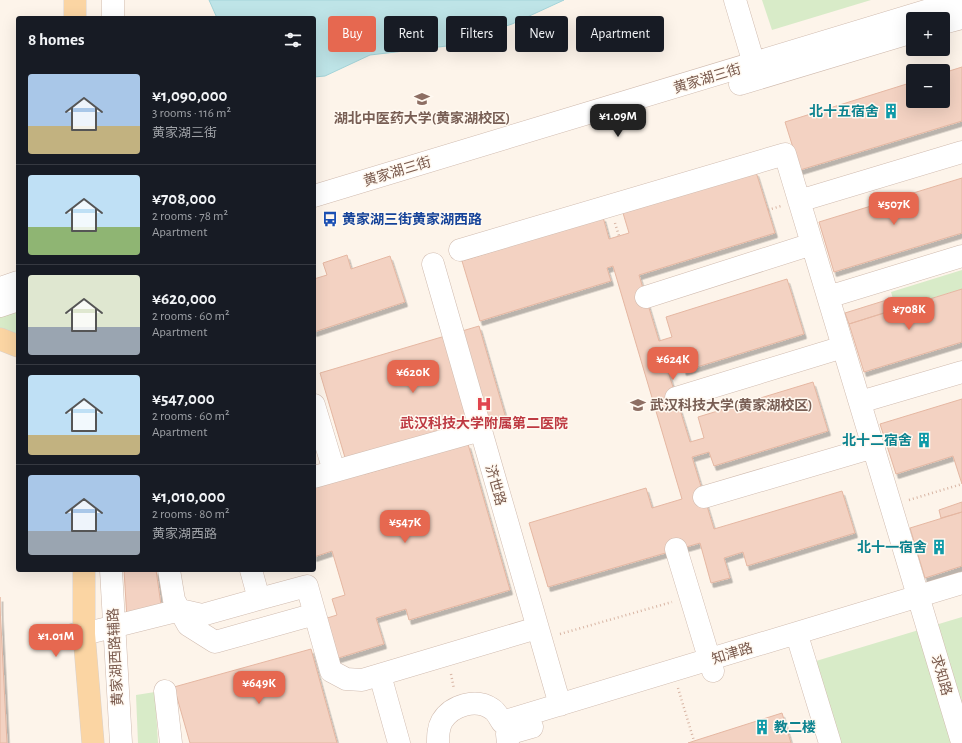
<!DOCTYPE html>
<meta charset="utf-8">
<style>
:root{--surface:#171b24;--page:#242831;--text:#f1f3f6;--muted:#9ea1a6;--line:#363941;--accent:#e66850}
body{margin:0;font-family:"Alegreya Sans","Noto Sans SC",sans-serif;background:var(--page);color:var(--text);height:100vh;display:flex;flex-direction:column;font-size:15px;white-space:nowrap}
*{box-sizing:border-box;margin:0}
p{font-size:13px;color:var(--muted)}
.icon{flex:none;width:22px;height:22px;fill:none;stroke:currentColor;stroke-width:2;stroke-linecap:round;stroke-linejoin:round}
.map{position:relative;flex:1;overflow:hidden}
.side{position:absolute;left:16px;top:16px;width:300px;height:556px;display:flex;flex-direction:column;background:var(--surface);border-radius:4px;box-shadow:0 4px 16px #0002}
.side>*{flex:none}
.banner{position:absolute;left:328px;top:16px;width:380px;height:36px;display:flex;gap:8px}
.controls{position:absolute;left:906px;top:12px;display:grid;gap:8px}
.controls a{display:grid;place-items:center;width:44px;height:44px;border-radius:4px;background:var(--surface);box-shadow:0 4px 16px #0002;font-size:20px}
.price{position:absolute;translate:-50% -34px;padding:0 9px;border-radius:8px;background:var(--accent);color:#fff;font-size:13px;line-height:26px;filter:drop-shadow(0 1px 2px #0008)}
.price::after{content:'';position:absolute;left:50%;top:24px;width:12px;height:9px;margin-left:-6px;background:inherit;clip-path:polygon(0 0,100% 0,50% 100%)}
.price.selected{background:#222;color:#fff}
ul{padding:0;list-style:none}
li{display:flex;align-items:center;gap:12px;height:100px;padding:0 12px}
li+li{border-top:1px solid var(--line)}
li span{display:grid;place-items:center;flex:none;width:112px;height:80px;border-radius:4px;color:#555}
li>.icon{margin-inline-start:auto}
span .icon{width:48px;height:48px;fill:#fffc;stroke-width:1}
li b{font-size:17px}
h2{display:flex;justify-content:space-between;align-items:center;height:48px;padding:0 12px;font-size:17px}
.tag{padding:0 14px;border-radius:4px;background:var(--surface);box-shadow:0 4px 16px #0002;font-size:14px;line-height:36px}
.tag.selected{background:var(--accent);color:#fff}
.map>svg:first-child{display:block}
</style>
<div class="map">
<svg width="962" height="743" viewBox="0 0 962 743">
<defs>
<filter id="shadow"><feDropShadow dx="2.5" dy="4.5" stdDeviation="0" flood-color="#0004"/></filter>
</defs>
<rect width="100%" height="100%" fill="#fdf4ea"/>
<path fill="#d8ebc8" d="M 762,0 L 871,0 L 772,30 Z
M 962,270 L 962,289 L 896,309 L 891,292 Z
M 18,309 L 18,335 L 0,328 L 0,315 Z
M 962,617 L 962,743 L 830,743 L 806,664 Z
M 155,692 L 158,743 L 138,743 L 136,695 Z"/>
<path fill="#bee4e7" stroke="#a4d4d9" d="M 209,0 L 564,0 L 512,24 L 447,46 L 370,55 L 325,76 L 314,77 L 314,18 L 217,18 Z"/>
<path fill="#f3d2c2" stroke="#e5b7a2" filter="url(#shadow)" d="M 962,67 L 962,121 L 800,170 L 785,122 L 913,82 L 913,101 L 943,101 L 943,73 Z
M 756,172 L 775,233 L 639,275 L 659,341 L 672,337 L 666,317 L 787,279 L 804,334 L 684,371 L 678,351 L 663,355 L 690,442 L 704,438 L 698,417 L 813,382 L 828,431 L 714,466 L 709,452 L 692,457 L 714,529 L 842,491 L 855,533 L 747,566 L 743,552 L 724,558 L 730,578 L 711,583 L 700,543 L 548,587 L 529,523 L 646,488 L 652,508 L 682,499 L 613,266 L 607,268 L 611,281 L 480,321 L 462,261 L 603,217 L 609,239 L 629,233 L 623,213 Z
M 962,178 L 962,233 L 834,272 L 819,222 Z
M 347,255 L 351,269 L 390,256 L 405,302 L 314,332 L 314,279 L 327,275 L 323,263 Z
M 962,289 L 962,342 L 864,372 L 849,324 Z
M 893,298 L 896,309 L 849,324 L 845,313 Z
M 479,326 L 505,415 L 346,461 L 320,373 Z
M 962,399 L 962,484 L 953,456 L 896,474 L 880,424 Z
M 468,444 L 510,590 L 409,620 L 406,609 L 376,618 L 384,644 L 335,659 L 324,619 L 337,615 L 332,599 L 345,595 L 332,551 L 314,557 L 314,482 L 363,467 L 365,474 Z
M 962,502 L 962,512 L 941,518 L 939,510 Z
M 962,512 L 962,566 L 925,578 L 910,528 Z
M 124,570 L 156,570 L 162,612 L 127,619 Z
M 0,597 L 0,606 L 7,743 L 0,743 Z
M 311,649 L 337,743 L 190,743 L 174,687 Z
M 782,713 L 791,743 L 688,743 L 694,741 Z"/>
<g fill="none" stroke-linecap="round" stroke-linejoin="round">
<g stroke="#d0bbaf" stroke-width="23">
<path id="minor" d="M 113,0 L 113,18
M 735,0 L 758,77
M 943,23 L 962,18
M 740,84 L 913,32
M 314,196 L 962,0
M 799,201 L 962,152
M 460,250 L 785,154 L 962,742
M 433,264 L 560,705
M 0,288 L 18,282
M 646,297 L 812,244
M 828,297 L 962,256
M 0,306 L 18,300
M 676,398 L 843,347
M 860,402 L 962,372
M 314,405 L 334,471
M 314,477 L 481,430
M 704,497 L 874,447
M 676,549 L 713,671
M 111,570 L 121,743
M 169,570 L 174,600 L 188,625 L 215,642 L 315,614
M 251,570 L 259,599 L 307,586 L 331,671 L 346,679 L 362,680 L 537,628
M 72,635 L 84,634 L 180,610 L 202,615 L 259,599
M 800,645 L 830,743
M 380,675 L 399,743
M 165,691 L 171,743
M 438,743 C 438,736 438,728 442,721 C 452,705 476,698 492,709 C 497,712 499,718 502,722 L 962,583
M 508,743 L 507,734 L 532,727"/>
</g>
<g stroke="#d9d1cd" stroke-width="23">
<path id="major" d="M 75,0 L 75,18
M 0,339 L 18,346
M 84,570 L 84,634 L 93,743"/>
</g>
<path stroke="#d8b5a4" stroke-width="2.5" stroke-dasharray="1 3" stroke-linecap="butt" d="M 768,210 L 781,206
M 615,223 L 619,236
M 909,500 L 962,484
M 560,634 L 672,602
M 451,674 L 454,689
M 678,688 L 694,741"/>
<use href="#minor" stroke="#fff" stroke-width="22"/>
<use href="#major" stroke="#fbd5a3" stroke-width="22"/>
</g>
<defs>
<g id="university-bare" transform="scale(1.2)"><path d="M0-5L7-2L0 1L-7-2ZM-4 1L0 2.5L4 1V4Q0 6-4 4Z" fill="#8d6e63" stroke="#fff9f1" stroke-width="2.5" paint-order="stroke"/></g>
<g id="building-bare" transform="scale(1.2)"><path d="M-4-6H4V6H1V3H-1V6H-4ZM-2.5-4.3h1.7v1.8h-1.7ZM.8-4.3h1.7v1.8H.8ZM-2.5-1h1.7V.8h-1.7ZM.8-1h1.7V.8H.8Z" fill="#0f9aa8" stroke="#fff9f1" stroke-width="2.5" paint-order="stroke"/></g>
<g id="bus-bare" transform="scale(1.2)"><path d="M-5-6H5V4H4V6H2V4H-2V6H-4V4H-5ZM-3.5-4V0h7V-4ZM-3.5 1.2v1.5H-2V1.2ZM2 1.2v1.5H3.5V1.2Z" fill="#1a4fb4" stroke="#fff9f1" stroke-width="2.5" paint-order="stroke"/></g>
<g id="hospital-bare" transform="scale(1.2)"><path d="M-5-5h3v3.5h4V-5h3V5h-3V1.5h-4V5h-3Z" fill="#e0444e" stroke="#fff9f1" stroke-width="2.5" paint-order="stroke"/></g>
</defs>
<g fill-rule="evenodd">
<use href="#university-bare" x="422" y="99"/>
<use href="#building-bare" x="891" y="111"/>
<use href="#bus-bare" x="330" y="219"/>
<use href="#hospital-bare" x="484" y="404"/>
<use href="#university-bare" x="638" y="405"/>
<use href="#building-bare" x="924" y="440"/>
<use href="#building-bare" x="939" y="547"/>
<use href="#building-bare" x="762" y="727"/>
</g>
<g text-anchor="middle" stroke-width="3" stroke-linejoin="round" paint-order="stroke">
<g font-size="14" fill="#79594c" stroke="#fff9f1">
<text transform="translate(707 78) rotate(-17)" y="5">黄家湖三街</text>
<text transform="translate(397 171) rotate(-17)" y="5">黄家湖三街</text>
<text transform="translate(496 485) rotate(74)" y="5">济世路</text>
<text transform="translate(732 653) rotate(-17)" y="5">知津路</text>
<text transform="translate(115 657) rotate(-93)" y="5">黄家湖西路辅路</text>
<text transform="translate(942 675) rotate(74)" y="5">求知路</text>
</g>
<g font-size="14" font-weight="bold" fill="#0d838f" stroke="#fff9f1" text-anchor="end">
<text x="879" y="116">北十五宿舍</text>
<text x="912" y="445">北十二宿舍</text>
<text x="927" y="552">北十一宿舍</text>
<text x="774" y="732" text-anchor="start">教二楼</text>
</g>
<g font-size="14" font-weight="bold" fill="#785e54" stroke="#fff9f1">
<text x="422" y="123">湖北中医药大学(黄家湖校区)</text>
<text x="650" y="410" text-anchor="start">武汉科技大学(黄家湖校区)</text>
</g>
<g font-size="14" font-weight="bold" fill="#164399" stroke="#fff9f1" text-anchor="start">
<text x="342" y="224">黄家湖三街黄家湖西路</text>
</g>
<g font-size="14" font-weight="bold" fill="#be3a42" stroke="#fff9f1">
<text x="484" y="428">武汉科技大学附属第二医院</text>
</g>
</g>
</svg>
<div class="controls">
<a>+</a>
<a>−</a>
</div>
<b class="price selected" style="left:618px;top:138px">¥1.09M</b>
<b class="price" style="left:894px;top:226px">¥507K</b>
<b class="price" style="left:909px;top:331px">¥708K</b>
<b class="price" style="left:673px;top:381px">¥624K</b>
<b class="price" style="left:413px;top:394px">¥620K</b>
<b class="price" style="left:405px;top:544px">¥547K</b>
<b class="price" style="left:56px;top:658px">¥1.01M</b>
<b class="price" style="left:259px;top:705px">¥649K</b>
<div class="banner">
<a class="tag selected">Buy</a>
<a class="tag">Rent</a>
<a class="tag">Filters</a>
<a class="tag">New</a>
<a class="tag">Apartment</a>
</div>
<section class="side">
<h2>8 homes<svg class="icon" aria-label="filters" viewBox="0 0 24 24"><path d="M4 7h16M4 17h16"/><circle cx="9" cy="7" r="2"/><circle cx="15" cy="17" r="2"/></svg></h2>
<ul>
<li><span style="background:linear-gradient(#a9c7e8 65%,#c2b280 0)"><svg class="icon" aria-label="home" viewBox="0 0 24 24"><path d="M3 11l9-7 9 7M6 9v11h12V9"/></svg></span><div><b>¥1,090,000</b><p>3 rooms · 116 m²</p><p>黄家湖三街</p></div></li>
<li><span style="background:linear-gradient(#bfe0f5 65%,#8fb573 0)"><svg class="icon" aria-label="home" viewBox="0 0 24 24"><path d="M3 11l9-7 9 7M6 9v11h12V9"/></svg></span><div><b>¥708,000</b><p>2 rooms · 78 m²</p><p>Apartment</p></div></li>
<li><span style="background:linear-gradient(#dfe7d0 65%,#9aa5b1 0)"><svg class="icon" aria-label="home" viewBox="0 0 24 24"><path d="M3 11l9-7 9 7M6 9v11h12V9"/></svg></span><div><b>¥620,000</b><p>2 rooms · 60 m²</p><p>Apartment</p></div></li>
<li><span style="background:linear-gradient(#bfe0f5 75%,#c2b280 0)"><svg class="icon" aria-label="home" viewBox="0 0 24 24"><path d="M3 11l9-7 9 7M6 9v11h12V9"/></svg></span><div><b>¥547,000</b><p>2 rooms · 60 m²</p><p>Apartment</p></div></li>
<li><span style="background:linear-gradient(#a9c7e8 70%,#9aa5b1 0)"><svg class="icon" aria-label="home" viewBox="0 0 24 24"><path d="M3 11l9-7 9 7M6 9v11h12V9"/></svg></span><div><b>¥1,010,000</b><p>2 rooms · 80 m²</p><p>黄家湖西路</p></div></li>
</ul>
</section>
</div>
